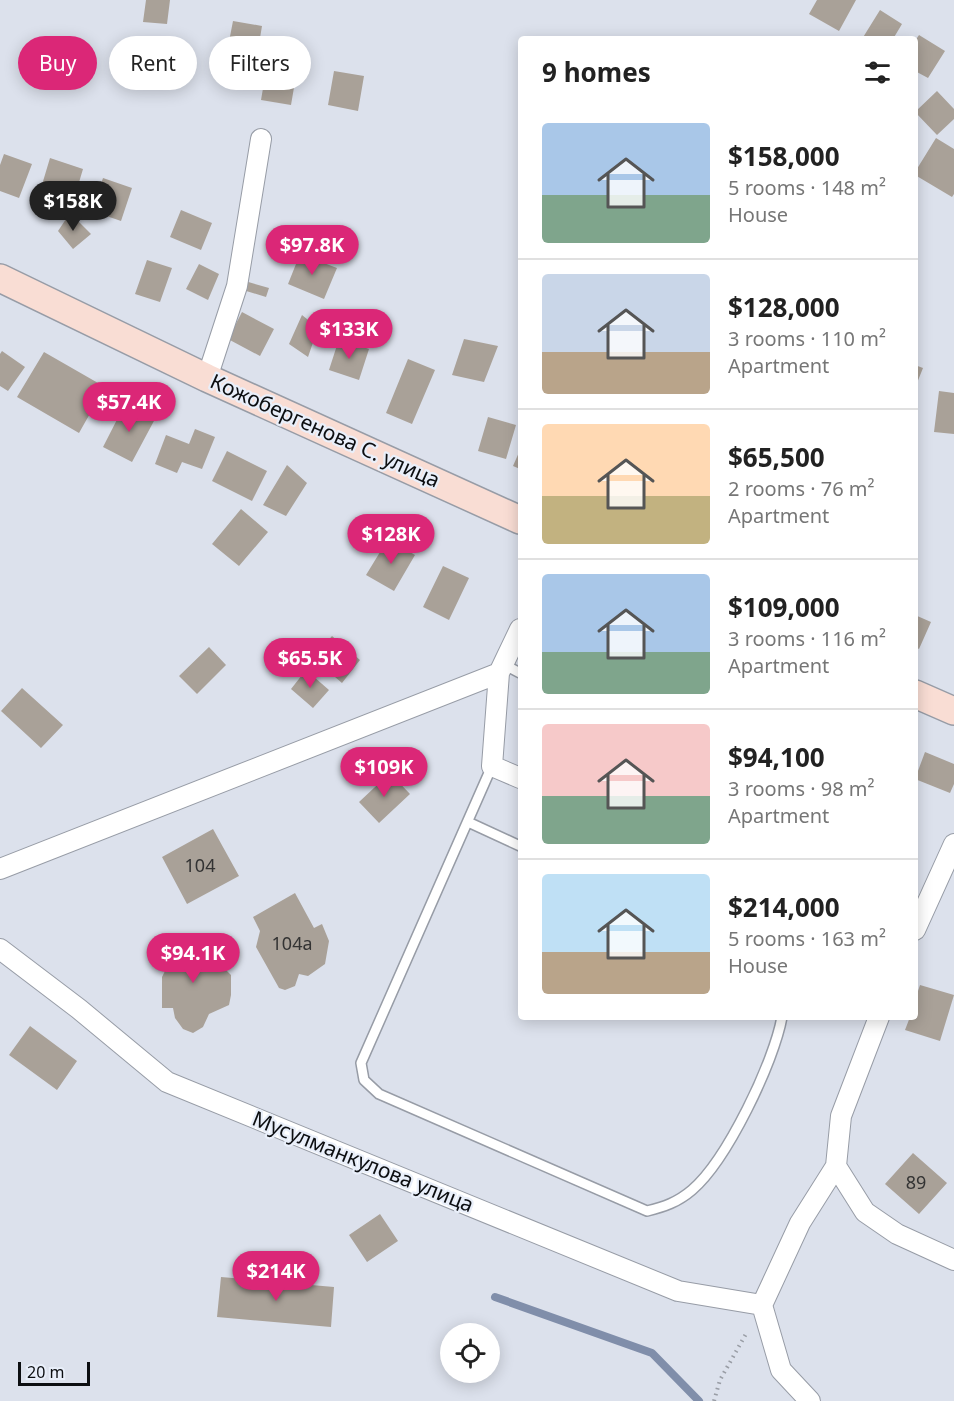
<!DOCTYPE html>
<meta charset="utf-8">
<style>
:root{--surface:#fff;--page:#f2f2f2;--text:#222;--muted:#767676;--line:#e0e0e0;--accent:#db2777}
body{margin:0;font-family:"Noto Sans",sans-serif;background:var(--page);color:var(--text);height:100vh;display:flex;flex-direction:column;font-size:22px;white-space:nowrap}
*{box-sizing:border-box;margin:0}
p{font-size:20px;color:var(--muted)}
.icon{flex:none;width:33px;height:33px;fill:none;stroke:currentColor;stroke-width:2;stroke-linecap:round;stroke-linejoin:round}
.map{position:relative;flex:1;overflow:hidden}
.sheet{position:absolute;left:518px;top:36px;width:400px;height:984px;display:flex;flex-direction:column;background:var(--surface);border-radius:6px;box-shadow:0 3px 15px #0003}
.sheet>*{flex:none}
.hud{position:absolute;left:18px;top:36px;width:410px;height:54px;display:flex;gap:12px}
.fabs{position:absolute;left:440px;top:1323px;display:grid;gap:12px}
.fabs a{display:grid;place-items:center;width:60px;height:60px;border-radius:50%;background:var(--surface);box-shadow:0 3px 15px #0003;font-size:30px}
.scale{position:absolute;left:18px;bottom:15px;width:72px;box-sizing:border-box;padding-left:6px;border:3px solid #0c0e11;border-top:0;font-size:16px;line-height:21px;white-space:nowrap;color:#0c0e11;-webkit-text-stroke:4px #e9effa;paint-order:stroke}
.price{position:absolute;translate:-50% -51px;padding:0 14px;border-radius:21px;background:var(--accent);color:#fff;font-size:20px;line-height:39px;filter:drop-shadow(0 2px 3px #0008)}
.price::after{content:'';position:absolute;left:50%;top:36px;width:18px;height:14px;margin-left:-9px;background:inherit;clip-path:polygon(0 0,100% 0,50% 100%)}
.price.active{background:#222;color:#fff}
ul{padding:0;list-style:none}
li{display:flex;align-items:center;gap:18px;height:150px;padding:0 24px}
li+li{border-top:2px solid var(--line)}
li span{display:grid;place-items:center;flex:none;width:168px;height:120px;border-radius:6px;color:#555}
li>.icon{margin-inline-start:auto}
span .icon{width:72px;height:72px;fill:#fffc;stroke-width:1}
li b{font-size:26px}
h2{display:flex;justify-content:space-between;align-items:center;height:72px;padding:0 24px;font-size:26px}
.pill{padding:0 21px;border-radius:27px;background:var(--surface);box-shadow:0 3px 15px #0003;font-size:21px;line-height:54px}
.pill.active{background:var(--accent);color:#fff}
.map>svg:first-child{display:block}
</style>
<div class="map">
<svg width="954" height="1401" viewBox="0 0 954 1401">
<rect width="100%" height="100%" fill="#dce1ec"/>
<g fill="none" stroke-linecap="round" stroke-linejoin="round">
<path stroke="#808eaa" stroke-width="8" d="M 495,1297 L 652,1353 L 699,1401"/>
</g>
<path fill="#a9a198" d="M 146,0 L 170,0 L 167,24 L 143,22 Z
M 817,0 L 856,0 L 839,31 L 809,14 Z
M 880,10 L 902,24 L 893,39 L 862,39 Z
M 233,21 L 262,26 L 256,62 L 226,57 Z
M 919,35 L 945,51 L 928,78 L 915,71 L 915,41 Z
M 267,65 L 297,70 L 291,105 L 261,100 Z
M 334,71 L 364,76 L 358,111 L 328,105 Z
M 937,91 L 954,109 L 954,119 L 937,135 L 915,112 Z
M 936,138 L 954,149 L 954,194 L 952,197 L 915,175 L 915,172 Z
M 4,154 L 32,164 L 19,198 L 0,191 L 0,165 Z
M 50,158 L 83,169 L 74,199 L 41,188 Z
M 103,178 L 132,188 L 121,221 L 92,211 Z
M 181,210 L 212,223 L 201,250 L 170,237 Z
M 70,213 L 91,234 L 73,249 L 58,231 Z
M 300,254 L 337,268 L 324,299 L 288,284 Z
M 147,260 L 172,268 L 160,302 L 135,294 Z
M 199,264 L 219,274 L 208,300 L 186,289 Z
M 245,281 L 269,288 L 266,297 L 243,290 Z
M 242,312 L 274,329 L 260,356 L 228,339 Z
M 302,315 L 318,328 L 308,357 L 289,344 Z
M 339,339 L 369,349 L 359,380 L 329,370 Z
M 464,339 L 498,346 L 484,382 L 452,375 Z
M 2,351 L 25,367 L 8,391 L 0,386 L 0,354 Z
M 44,352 L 105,387 L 79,433 L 17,397 Z
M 408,359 L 435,370 L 412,424 L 386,413 Z
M 915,365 L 923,368 L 915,388 Z
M 939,391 L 954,393 L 954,434 L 934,432 Z
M 125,404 L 155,419 L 132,462 L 103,447 Z
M 488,417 L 516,425 L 506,459 L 478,451 Z
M 195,429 L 215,437 L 202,469 L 182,462 L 177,473 L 155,464 L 166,435 L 189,444 Z
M 520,450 L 520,469 L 513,466 Z
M 227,451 L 267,471 L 252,501 L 212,481 Z
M 287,465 L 307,483 L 286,516 L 263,505 Z
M 241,509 L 268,532 L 239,566 L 212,544 Z
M 388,539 L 415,555 L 394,591 L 366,575 Z
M 443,566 L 469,578 L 449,620 L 423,607 Z
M 915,615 L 931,622 L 919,649 L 915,647 Z
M 332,636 L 360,660 L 342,683 L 313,658 Z
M 209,647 L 226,665 L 197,694 L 179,676 Z
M 306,670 L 329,690 L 313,708 L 291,689 Z
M 22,688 L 63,725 L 41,748 L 1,711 Z
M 925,752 L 954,764 L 954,784 L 950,793 L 915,779 Z
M 390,773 L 410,794 L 379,823 L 359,802 Z
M 213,829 L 239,876 L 187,904 L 162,857 Z
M 295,893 L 314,928 L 322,924 L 329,941 L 325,964 L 308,976 L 299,974 L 295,986 L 285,990 L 279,988 L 256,947 L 260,931 L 253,917 Z
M 195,933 L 216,968 L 222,966 L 231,975 L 231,995 L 229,1005 L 209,1014 L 203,1027 L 193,1033 L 183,1029 L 175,1018 L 173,1008 L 162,1008 L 162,977 L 165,971 L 155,957 Z
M 920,985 L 954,995 L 940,1041 L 905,1030 L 910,1017 L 915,1017 L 915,1000 Z
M 30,1026 L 77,1061 L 57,1090 L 9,1055 Z
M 913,1153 L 947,1183 L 919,1214 L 885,1184 Z
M 380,1214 L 398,1241 L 367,1262 L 349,1235 Z
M 221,1277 L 334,1287 L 331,1327 L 217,1317 Z"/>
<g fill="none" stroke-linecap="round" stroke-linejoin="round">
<g stroke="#979ca6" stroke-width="12">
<path id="service" d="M 503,664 L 520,673
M 492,766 L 361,1063 L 364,1080 L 379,1094 L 647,1211 C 664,1207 678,1202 692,1190 C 727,1160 774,1062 782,1017
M 468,822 L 520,846"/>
</g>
<g stroke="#979ca6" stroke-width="22">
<path id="minor" d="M 207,378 L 237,286 L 261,139
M 499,673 L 492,766 L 520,778
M 0,869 L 499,673 L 520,629
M 915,930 L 954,844
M 0,949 L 79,1009 L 167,1082 L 678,1291 L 762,1305
M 836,1166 L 865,1212 L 897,1234 L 954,1260
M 810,1401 L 781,1370 L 762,1305 L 800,1223 L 836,1166 L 841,1116 L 879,1017"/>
</g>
<g stroke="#979ca6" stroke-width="30">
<path id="secondary" d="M 0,278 L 207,378 L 520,520
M 915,694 L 954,711"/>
</g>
<path stroke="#999da5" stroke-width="4" stroke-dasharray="1.5 4.5" stroke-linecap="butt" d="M 714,1401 L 720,1380 L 747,1332"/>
<use href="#service" stroke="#fff" stroke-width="9"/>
<use href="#minor" stroke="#fff" stroke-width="20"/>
<use href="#secondary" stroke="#f9ddd4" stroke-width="27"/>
</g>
<g text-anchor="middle" stroke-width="4.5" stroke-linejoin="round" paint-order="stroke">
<g font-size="18" fill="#333">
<text x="200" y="872">104</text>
<text x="292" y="950">104а</text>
<text x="916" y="1189">89</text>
</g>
<g font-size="21" fill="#0c0e11" stroke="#e9effa">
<text transform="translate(325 431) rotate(24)" y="7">Кожобергенова С. улица</text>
<text transform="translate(363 1162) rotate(22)" y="7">Мусулманкулова улица</text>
</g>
</g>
</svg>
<div class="fabs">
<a><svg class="icon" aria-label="locate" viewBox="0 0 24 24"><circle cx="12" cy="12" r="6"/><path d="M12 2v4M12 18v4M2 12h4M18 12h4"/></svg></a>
</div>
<div class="scale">20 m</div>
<b class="price active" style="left:73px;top:232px">$158K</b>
<b class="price" style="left:312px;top:276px">$97.8K</b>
<b class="price" style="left:349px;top:360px">$133K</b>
<b class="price" style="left:129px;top:433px">$57.4K</b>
<b class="price" style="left:391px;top:565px">$128K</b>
<b class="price" style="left:310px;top:689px">$65.5K</b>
<b class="price" style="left:384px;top:798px">$109K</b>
<b class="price" style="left:193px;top:984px">$94.1K</b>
<b class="price" style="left:276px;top:1302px">$214K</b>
<div class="hud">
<a class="pill active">Buy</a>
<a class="pill">Rent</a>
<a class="pill">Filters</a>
</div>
<section class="sheet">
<h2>9 homes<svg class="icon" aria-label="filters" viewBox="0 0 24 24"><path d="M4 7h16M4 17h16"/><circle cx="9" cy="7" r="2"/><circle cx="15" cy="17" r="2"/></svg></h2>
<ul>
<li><span style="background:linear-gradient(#a9c7e8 60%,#7fa58c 0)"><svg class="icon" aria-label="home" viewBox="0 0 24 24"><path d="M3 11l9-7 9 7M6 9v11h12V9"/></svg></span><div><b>$158,000</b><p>5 rooms · 148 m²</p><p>House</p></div></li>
<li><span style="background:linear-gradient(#c9d6e8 65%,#b9a48a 0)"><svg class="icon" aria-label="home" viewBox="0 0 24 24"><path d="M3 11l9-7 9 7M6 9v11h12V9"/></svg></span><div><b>$128,000</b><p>3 rooms · 110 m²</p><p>Apartment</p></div></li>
<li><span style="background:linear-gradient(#ffd9b3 60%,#c2b280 0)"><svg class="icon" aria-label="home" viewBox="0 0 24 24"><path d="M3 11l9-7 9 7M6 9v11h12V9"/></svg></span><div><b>$65,500</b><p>2 rooms · 76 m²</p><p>Apartment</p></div></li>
<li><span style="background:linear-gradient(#a9c7e8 65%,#7fa58c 0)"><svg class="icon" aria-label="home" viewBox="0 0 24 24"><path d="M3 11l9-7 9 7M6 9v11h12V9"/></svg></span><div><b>$109,000</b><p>3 rooms · 116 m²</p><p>Apartment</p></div></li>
<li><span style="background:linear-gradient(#f6c9c9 60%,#7fa58c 0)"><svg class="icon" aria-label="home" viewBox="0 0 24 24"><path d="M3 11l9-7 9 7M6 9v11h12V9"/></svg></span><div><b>$94,100</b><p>3 rooms · 98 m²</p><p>Apartment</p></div></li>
<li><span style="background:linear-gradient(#bfe0f5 65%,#b9a48a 0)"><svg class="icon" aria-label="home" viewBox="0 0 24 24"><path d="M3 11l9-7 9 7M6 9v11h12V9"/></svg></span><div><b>$214,000</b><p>5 rooms · 163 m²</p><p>House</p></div></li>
</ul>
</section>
</div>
